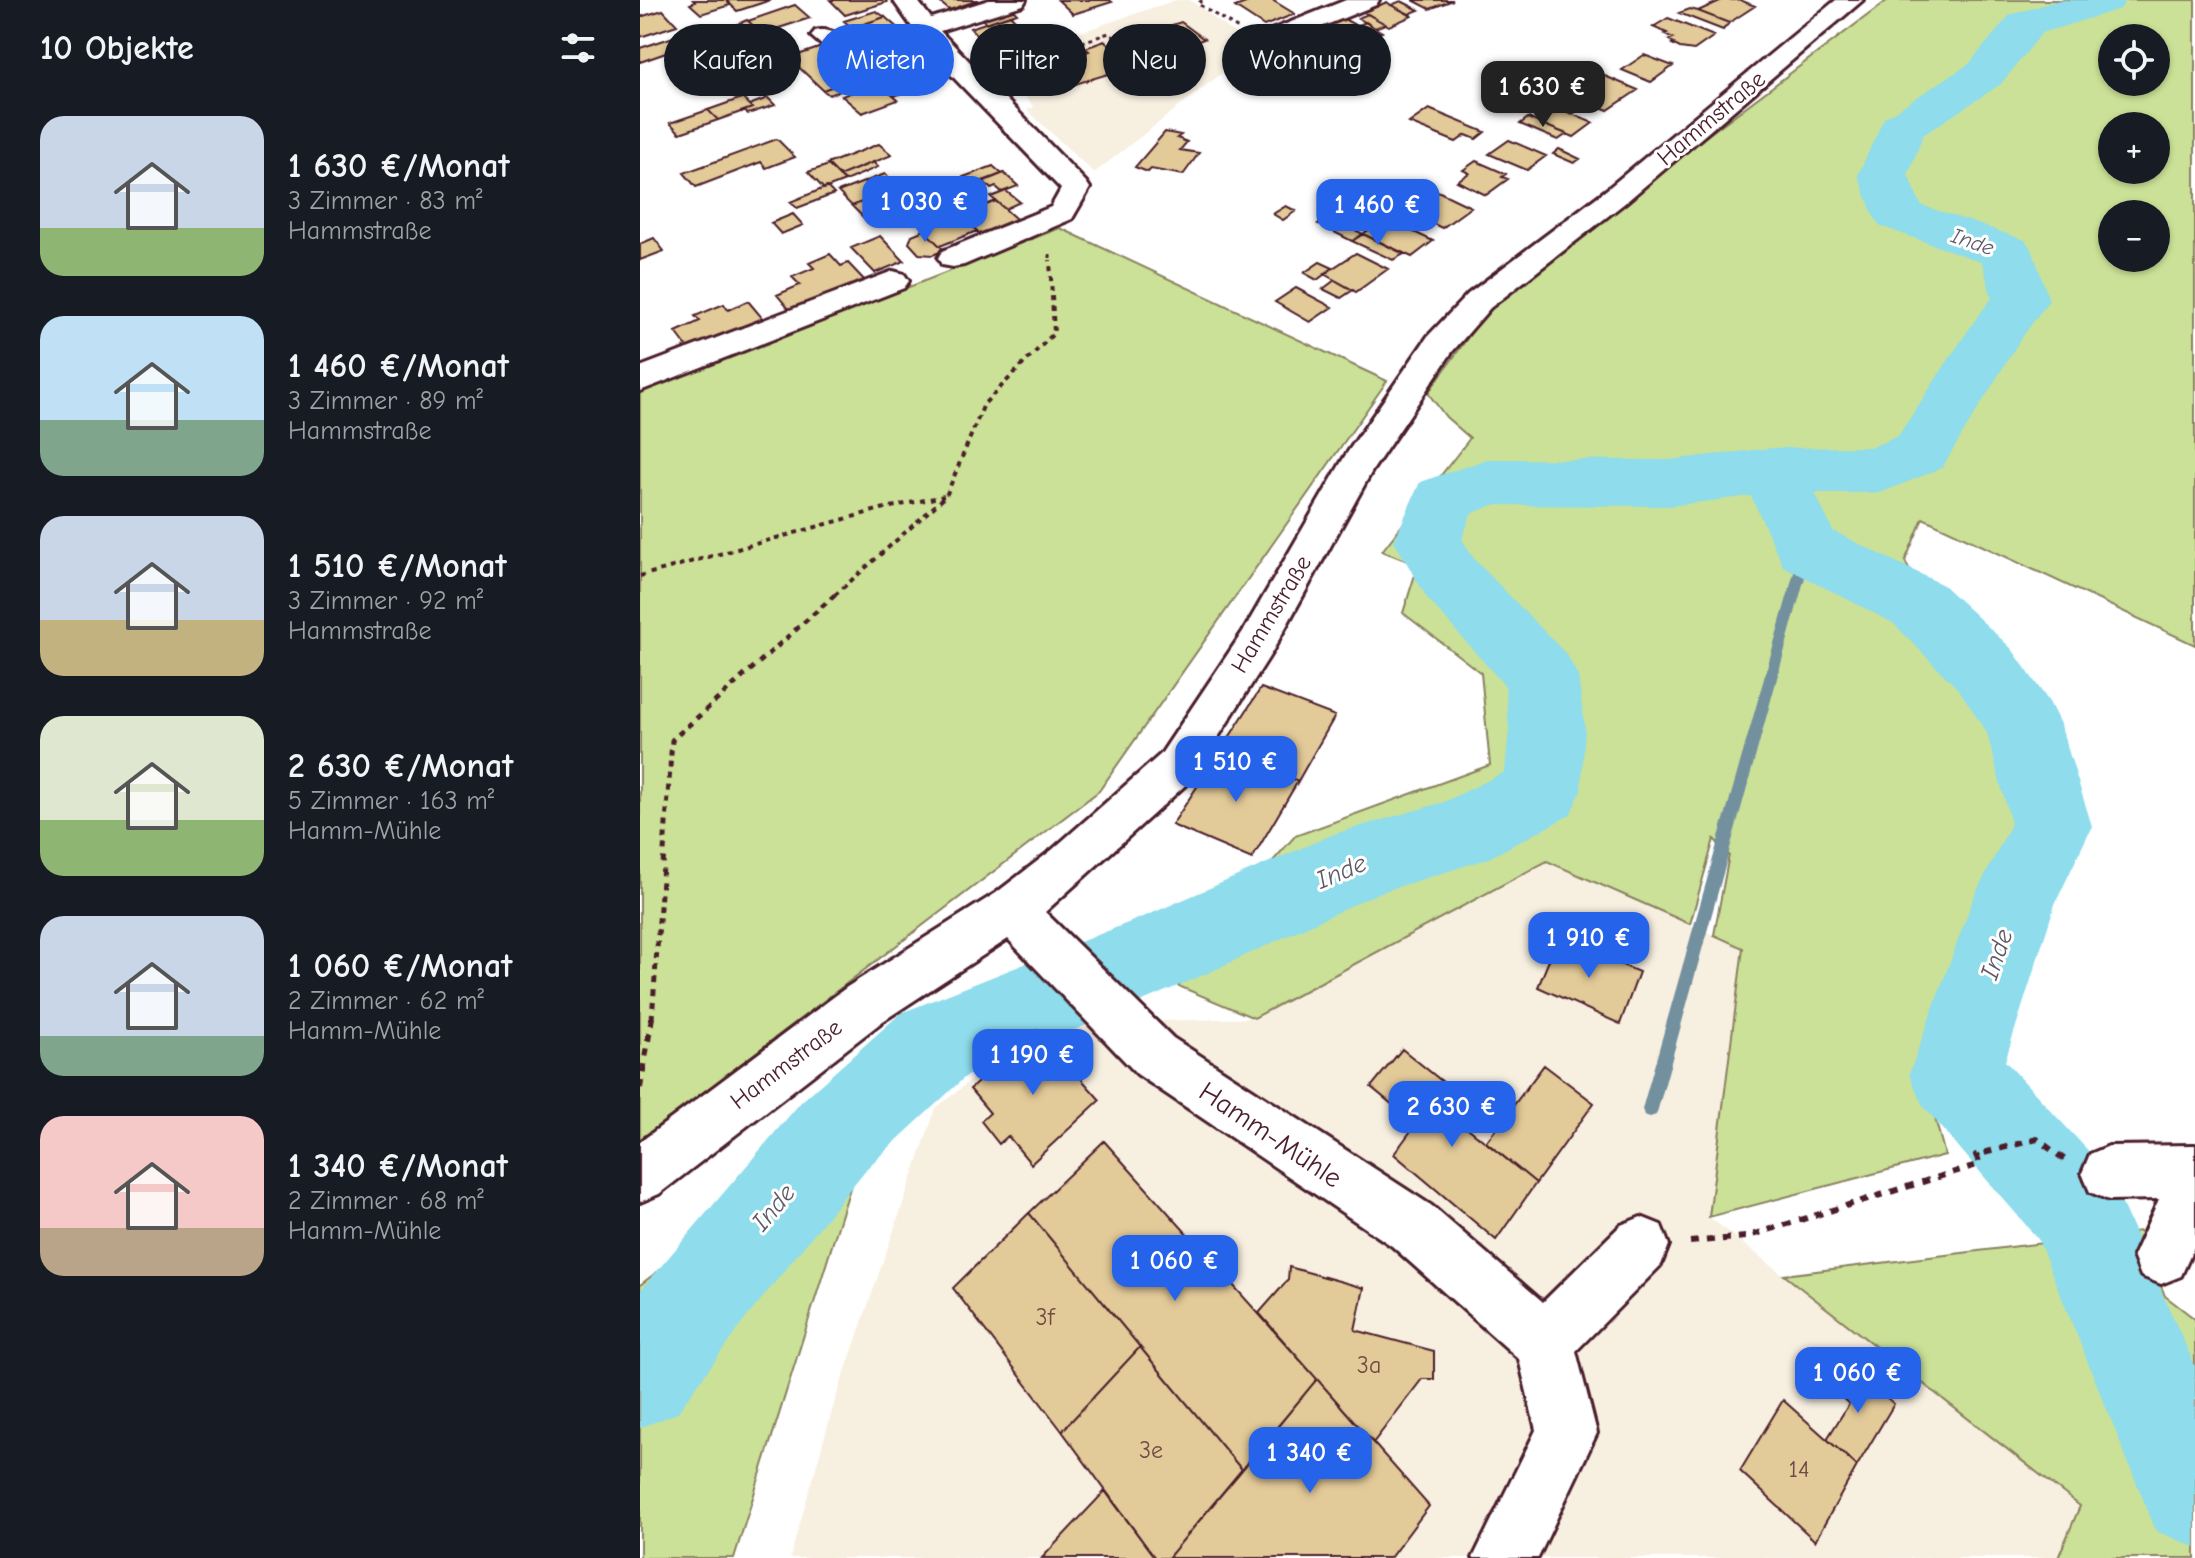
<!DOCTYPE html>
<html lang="de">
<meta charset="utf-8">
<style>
:root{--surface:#171b24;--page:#242831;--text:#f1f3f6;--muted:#9ea1a6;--accent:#2563eb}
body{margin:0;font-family:"Comic Neue",sans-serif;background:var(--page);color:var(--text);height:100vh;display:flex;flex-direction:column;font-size:30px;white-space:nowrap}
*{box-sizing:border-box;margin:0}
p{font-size:26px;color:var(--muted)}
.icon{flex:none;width:44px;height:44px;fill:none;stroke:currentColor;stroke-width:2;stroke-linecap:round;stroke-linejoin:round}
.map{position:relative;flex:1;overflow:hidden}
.sheet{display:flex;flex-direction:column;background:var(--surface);width:640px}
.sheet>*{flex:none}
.top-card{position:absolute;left:24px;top:24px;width:760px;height:72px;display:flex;gap:16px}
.fabs{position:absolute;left:1458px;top:24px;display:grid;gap:16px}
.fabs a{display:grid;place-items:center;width:72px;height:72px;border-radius:50%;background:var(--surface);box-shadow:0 2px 6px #0004;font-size:40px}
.price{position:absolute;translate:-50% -68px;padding:0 18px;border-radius:16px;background:var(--accent);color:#fff;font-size:26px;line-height:52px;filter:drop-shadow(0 2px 4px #0008)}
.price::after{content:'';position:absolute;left:50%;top:48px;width:24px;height:18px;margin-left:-12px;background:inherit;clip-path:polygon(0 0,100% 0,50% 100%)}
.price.selected{background:#222;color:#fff}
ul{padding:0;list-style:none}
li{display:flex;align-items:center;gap:24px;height:200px;padding:0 40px}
li span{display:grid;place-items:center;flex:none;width:224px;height:160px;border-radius:24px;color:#555}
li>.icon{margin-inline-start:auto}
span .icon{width:96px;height:96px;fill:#fffc;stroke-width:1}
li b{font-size:34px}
h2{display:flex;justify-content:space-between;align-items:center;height:96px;padding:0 40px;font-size:34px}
.chip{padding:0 28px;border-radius:36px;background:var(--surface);box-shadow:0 2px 6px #0004;font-size:28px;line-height:72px}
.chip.selected{background:var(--accent);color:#fff}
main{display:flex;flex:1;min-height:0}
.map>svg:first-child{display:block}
</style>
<main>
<section class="sheet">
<h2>10 Objekte<svg class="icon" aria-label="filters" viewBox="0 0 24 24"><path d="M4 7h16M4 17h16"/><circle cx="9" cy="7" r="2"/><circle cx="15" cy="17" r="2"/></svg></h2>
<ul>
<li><span style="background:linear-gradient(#c9d6e8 70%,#8fb573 0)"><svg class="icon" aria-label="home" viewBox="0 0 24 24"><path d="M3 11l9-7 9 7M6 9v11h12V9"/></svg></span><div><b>1 630 €/Monat</b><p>3 Zimmer · 83 m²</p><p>Hammstraße</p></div></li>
<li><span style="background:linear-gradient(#bfe0f5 65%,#7fa58c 0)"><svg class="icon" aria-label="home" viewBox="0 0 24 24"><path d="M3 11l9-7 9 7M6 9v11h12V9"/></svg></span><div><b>1 460 €/Monat</b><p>3 Zimmer · 89 m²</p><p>Hammstraße</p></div></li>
<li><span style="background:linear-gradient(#c9d6e8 65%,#c2b280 0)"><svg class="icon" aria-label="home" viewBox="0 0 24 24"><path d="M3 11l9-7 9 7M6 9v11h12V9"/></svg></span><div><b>1 510 €/Monat</b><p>3 Zimmer · 92 m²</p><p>Hammstraße</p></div></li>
<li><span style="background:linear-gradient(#dfe7d0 65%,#8fb573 0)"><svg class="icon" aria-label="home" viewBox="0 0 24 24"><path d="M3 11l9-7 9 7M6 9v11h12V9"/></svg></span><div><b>2 630 €/Monat</b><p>5 Zimmer · 163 m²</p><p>Hamm-Mühle</p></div></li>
<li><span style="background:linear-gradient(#c9d6e8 75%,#7fa58c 0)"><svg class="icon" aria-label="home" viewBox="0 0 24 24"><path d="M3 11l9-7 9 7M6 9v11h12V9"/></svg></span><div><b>1 060 €/Monat</b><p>2 Zimmer · 62 m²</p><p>Hamm-Mühle</p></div></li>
<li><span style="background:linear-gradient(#f6c9c9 70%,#b9a48a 0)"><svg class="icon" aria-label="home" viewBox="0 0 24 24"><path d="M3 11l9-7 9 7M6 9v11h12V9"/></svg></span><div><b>1 340 €/Monat</b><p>2 Zimmer · 68 m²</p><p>Hamm-Mühle</p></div></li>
</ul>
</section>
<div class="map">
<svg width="1555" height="1558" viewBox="0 0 1555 1558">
<rect width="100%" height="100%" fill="#fff"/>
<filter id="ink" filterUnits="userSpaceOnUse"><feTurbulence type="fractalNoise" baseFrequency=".0125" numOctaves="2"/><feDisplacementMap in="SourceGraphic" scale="16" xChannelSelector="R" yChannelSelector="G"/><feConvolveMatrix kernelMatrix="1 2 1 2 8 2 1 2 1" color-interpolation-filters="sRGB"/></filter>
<g filter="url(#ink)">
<path fill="#f7efe0" d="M 536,0 L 550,0 L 614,48 L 454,173 L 387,110 L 394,107 L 351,62 Z
M 907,861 L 1103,948 L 1069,1217 L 1441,1506 L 1418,1558 L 150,1558 L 195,1401 L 296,1108 L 401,1025 L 614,1018 Z"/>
<path fill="#cbe197" stroke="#8a8061" stroke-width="2" fill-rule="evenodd" d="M 1248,0 L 1555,0 L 1555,645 L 1283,518 L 1265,561 L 1280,592 L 1262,601 L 1312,648 L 1366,723 L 1399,822 L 1283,1074 L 1305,1155 L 1069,1217 L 1103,948 L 1074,935 L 1089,855 L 1074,839 L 1050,924 L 907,861 L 614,1018 L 463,954 L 625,870 L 655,836 L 850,765 L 841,673 L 763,613 L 778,565 L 742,551 L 830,438 L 806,417 L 788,393 L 849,308 L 928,240 ZM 1472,38 L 1516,38 L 1516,82 L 1472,82 ZM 1472,126 L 1516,126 L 1516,170 L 1472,170 ZM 1472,214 L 1516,214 L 1516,258 L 1472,258 Z
M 420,228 L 747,381 L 459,791 L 0,1141 L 0,392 Z
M 237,1102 L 94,1558 L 0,1558 L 0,1285 Z
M 1500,1231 L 1525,1296 L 1555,1319 L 1555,1558 L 1418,1558 L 1440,1506 L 1144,1275 Z"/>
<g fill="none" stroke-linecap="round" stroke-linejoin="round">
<path fill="#73909f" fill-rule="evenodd" d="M 1167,543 L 1173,548 L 1018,1109 L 1016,1115 L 1010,1117 L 1004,1115 L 1002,1109 L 1161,548 Z"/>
<path fill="#8edcec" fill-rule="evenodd" d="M 1419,0 L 1486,0 L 1480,9 L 1402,33 L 1361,84 L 1283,135 L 1268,175 L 1281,205 L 1385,240 L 1393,252 L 1409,300 L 1378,343 L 1302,468 L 1240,493 L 1175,493 L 1193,531 L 1303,585 L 1372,649 L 1409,702 L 1420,724 L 1452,826 L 1415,904 L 1365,1061 L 1467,1171 L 1555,1366 L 1555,1547 L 1516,1531 L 1398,1239 L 1283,1106 L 1269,1074 L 1333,899 L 1371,824 L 1347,733 L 1320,691 L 1253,623 L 1143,566 L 1111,496 L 1029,506 L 853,505 L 831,514 L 822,539 L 835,560 L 927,655 L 938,676 L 945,728 L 941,791 L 930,815 L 847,859 L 738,893 L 568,973 L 325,1077 L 227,1168 L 103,1322 L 37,1413 L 0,1428 L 0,1291 L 161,1102 L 261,1013 L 508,915 L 694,834 L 804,802 L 865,772 L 869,728 L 865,686 L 787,598 L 754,541 L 780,482 L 848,459 L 1029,460 L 1132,448 L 1232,447 L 1258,436 L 1335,320 L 1352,298 L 1342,262 L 1240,226 L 1233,215 L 1218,175 L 1244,118 L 1329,64 L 1370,15 Z"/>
</g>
<path fill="#e3ca99" stroke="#4a1f2b" stroke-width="2" d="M 53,0 L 86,0 L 90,5 L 61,14 L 50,4 L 55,2 Z
M 86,0 L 131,0 L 97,11 Z
M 190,0 L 245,0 L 247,2 L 205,15 Z
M 297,0 L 339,0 L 309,10 Z
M 418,0 L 469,0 L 472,2 L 433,14 Z
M 614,0 L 632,0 L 655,14 L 624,26 L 595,7 Z
M 773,0 L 813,0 L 790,9 Z
M 1082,0 L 1100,0 L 1115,6 L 1089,23 L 1058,11 Z
M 761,1 L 779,10 L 769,14 L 751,5 Z
M 747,2 L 751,5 L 772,16 L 749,26 L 724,12 Z
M 155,5 L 170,18 L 139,28 L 144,32 L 127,38 L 108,21 Z
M 372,8 L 377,13 L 346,23 L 340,17 Z
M 1050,9 L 1058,11 L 1089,23 L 1083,30 L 1039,13 Z
M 23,10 L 37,25 L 0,37 L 0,17 Z
M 236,11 L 245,17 L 212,28 L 204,21 Z
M 728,14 L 745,24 L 735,28 L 718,18 Z
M 370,15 L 382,27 L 341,39 L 330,28 Z
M 245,17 L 260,30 L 254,32 L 273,49 L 239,60 L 218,42 L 226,40 L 212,28 Z
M 1028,18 L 1074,36 L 1054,50 L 1040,48 L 1032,44 L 1034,43 L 1029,40 L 1033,38 L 1025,34 L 1027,33 L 1013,27 Z
M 704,19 L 717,26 L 736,38 L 711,49 L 679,29 Z
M 107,20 L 127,38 L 96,48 L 79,32 Z
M 541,22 L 564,39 L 518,55 L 521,58 L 432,85 L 417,71 L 442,63 L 435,56 L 449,51 L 445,48 L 465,41 L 470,45 L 491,38 L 487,34 L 506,28 L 511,32 Z
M 726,22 L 735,28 L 742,32 L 733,36 L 717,26 Z
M 382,27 L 396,39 L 354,52 L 341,39 Z
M 55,30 L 72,46 L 56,51 L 49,45 L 0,62 L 0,48 Z
M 144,32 L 151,45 L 160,54 L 149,58 L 127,38 Z
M 660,37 L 681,50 L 692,57 L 659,70 L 631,48 Z
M 396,39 L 401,44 L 373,53 L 368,48 Z
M 700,42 L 711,49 L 717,53 L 707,57 L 691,46 Z
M 691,46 L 707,57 L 698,60 L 681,50 Z
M 182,47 L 217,77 L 183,90 L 149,58 Z
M 1004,55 L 1033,66 L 1011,82 L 982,70 Z
M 275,67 L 293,82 L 254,96 L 237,82 Z
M 960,74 L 998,90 L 968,110 L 930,94 Z
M 212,79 L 219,85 L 189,95 L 183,90 Z
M 237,82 L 258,100 L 222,113 L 202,96 Z
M 912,94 L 943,107 L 933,114 L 903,101 Z
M 102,98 L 112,108 L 78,120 L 68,110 Z
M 128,98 L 135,105 L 108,114 L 104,111 L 112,108 L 109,105 Z
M 789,109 L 845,132 L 836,139 L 826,135 L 816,142 L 769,123 Z
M 919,109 L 923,110 L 953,123 L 934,137 L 899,123 Z
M 68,110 L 78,120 L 40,133 L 30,123 Z
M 888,118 L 899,123 L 927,134 L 918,140 L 880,124 Z
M 525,132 L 541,135 L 537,138 L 547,142 L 540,150 L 559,153 L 543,175 L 511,169 L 508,172 L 495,167 Z
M 137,139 L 155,157 L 126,168 L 121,162 L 56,187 L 44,173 Z
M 869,140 L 906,156 L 887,170 L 849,154 Z
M 239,144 L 252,155 L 199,176 L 187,164 Z
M 919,149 L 940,159 L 934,163 L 913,154 Z
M 836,161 L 866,174 L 862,177 L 868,179 L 846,195 L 817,181 L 829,173 L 823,170 Z
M 233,162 L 238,167 L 205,181 L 199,176 Z
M 189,165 L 205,181 L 184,189 L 168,172 Z
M 353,166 L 362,174 L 330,187 L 321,178 Z
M 364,173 L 378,186 L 362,192 L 356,187 L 351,189 L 343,181 Z
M 245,174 L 260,187 L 212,206 L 198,192 Z
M 785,185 L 831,207 L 802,228 L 764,210 L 769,207 L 760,203 Z
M 187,187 L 194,194 L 157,208 L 150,202 Z
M 256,188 L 271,201 L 226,220 L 212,206 Z
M 366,191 L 380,202 L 365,209 L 351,197 Z
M 356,201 L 376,219 L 340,234 L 321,215 Z
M 646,206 L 656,211 L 643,220 L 633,214 Z
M 153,214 L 163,225 L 141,234 L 131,223 Z
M 321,215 L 337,231 L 300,246 L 284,230 Z
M 689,217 L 723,234 L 712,241 L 678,224 Z
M 738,223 L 751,229 L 757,224 L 793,241 L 772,257 L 723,234 Z
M 284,230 L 304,250 L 293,255 L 279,254 L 269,243 L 272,235 Z
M 723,234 L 764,254 L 753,260 L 712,241 Z
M 240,236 L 264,261 L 235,273 L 211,248 Z
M 14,238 L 24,251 L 0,260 L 0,244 Z
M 716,253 L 748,269 L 716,292 L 684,274 Z
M 190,254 L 201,266 L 208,263 L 227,283 L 154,315 L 137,295 L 160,285 L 152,277 L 174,268 L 169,263 Z
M 680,262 L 693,268 L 677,280 L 664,273 Z
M 695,280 L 713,290 L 701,298 L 683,289 Z
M 656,288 L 692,307 L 670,322 L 635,302 Z
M 108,301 L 124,320 L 51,352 L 36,332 L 60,321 L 55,316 L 84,304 L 88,310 Z
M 621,688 L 695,716 L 658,781 L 581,750 Z
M 581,750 L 658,781 L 612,859 L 532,825 Z
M 918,938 L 999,972 L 980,1024 L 898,987 Z
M 398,1030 L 460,1100 L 391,1164 L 368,1136 L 359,1144 L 341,1121 L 350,1113 L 330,1089 Z
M 762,1049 L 809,1087 L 797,1103 L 896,1183 L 856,1240 L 754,1154 L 776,1124 L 731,1087 Z
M 904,1065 L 954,1103 L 896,1183 L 846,1142 Z
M 464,1141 L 677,1379 L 602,1470 L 389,1213 Z
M 389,1213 L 500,1347 L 422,1431 L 313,1288 Z
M 649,1267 L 724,1288 L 715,1330 L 794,1351 L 794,1379 L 782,1379 L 733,1443 L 619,1313 L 648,1280 Z
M 500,1347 L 602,1470 L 528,1558 L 515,1558 L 422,1431 Z
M 1209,1363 L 1254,1404 L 1217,1466 L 1187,1439 L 1209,1404 L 1193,1390 Z
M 677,1379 L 789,1506 L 750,1558 L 528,1558 Z
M 1143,1400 L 1217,1466 L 1175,1541 L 1100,1471 Z
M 465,1491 L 515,1558 L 402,1558 Z"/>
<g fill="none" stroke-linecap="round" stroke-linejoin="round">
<g stroke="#4a1f2b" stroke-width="6">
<path id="minor" d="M 253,0 L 277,0 L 291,18 L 349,0 L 386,0 L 383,5 L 300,31 L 446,182 L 450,188 L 432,219 L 324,265 L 313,267 L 302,265 L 298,258 L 302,251 L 411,207 L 421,189 L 294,57 L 228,79 L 219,77 L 171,36 L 175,31 C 197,25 216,49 232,61 L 284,44 Z
M 706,0 L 739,0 L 736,5 L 639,44 L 621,44 L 617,39 L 621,34 Z
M 1196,0 L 1223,0 L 986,202 L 850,308 L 812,352 L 732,471 L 632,652 L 551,780 L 405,912 L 533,1038 L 792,1206 L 903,1302 L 981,1225 L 1001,1217 L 1021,1225 L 1029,1245 L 1021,1265 L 936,1351 L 957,1433 L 898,1558 L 833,1558 L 896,1430 L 879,1359 L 752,1246 L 497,1074 L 368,939 L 243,1021 L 19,1194 L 0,1202 L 0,1142 L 207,987 L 356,893 L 412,850 L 521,754 L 604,630 L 705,456 L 788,336 L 828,294 L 966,190 Z
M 253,271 L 264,274 L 269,281 L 264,288 L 0,391 L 0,367 Z
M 1555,1145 L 1555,1245 L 1541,1276 L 1521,1284 L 1501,1276 L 1493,1256 L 1519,1199 L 1469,1200 L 1450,1192 L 1442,1173 L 1450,1154 L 1469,1146 Z"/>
</g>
<path stroke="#4a1f2b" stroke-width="3" stroke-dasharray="4 4" stroke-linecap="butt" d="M 562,0 L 558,4 L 600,30
M 366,68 L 469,33 L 477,39
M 410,254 L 410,262"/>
<path stroke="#4a1f2b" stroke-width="4" stroke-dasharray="5 5" stroke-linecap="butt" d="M 0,576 L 241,509 L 304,496
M 195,595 L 306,496 L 344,404 L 414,333 L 410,260"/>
<path stroke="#4a1f2b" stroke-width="5" stroke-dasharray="6 6" stroke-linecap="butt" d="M 12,1019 L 32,740 L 197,593"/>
<path stroke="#4a1f2b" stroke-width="6" stroke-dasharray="8 8" stroke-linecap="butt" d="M 0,1088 L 12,1017
M 1050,1242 L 1106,1237 L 1340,1164 L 1336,1155 L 1397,1139 L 1425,1160"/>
<use href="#minor" fill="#fff" fill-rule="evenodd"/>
</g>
</g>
<g text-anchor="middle" stroke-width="6" stroke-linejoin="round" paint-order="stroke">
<g font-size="22" font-style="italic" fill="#5e5865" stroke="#fff">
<text transform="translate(1333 241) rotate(19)" y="8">Inde</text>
</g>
<g font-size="24" fill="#4a1f2b" stroke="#fff">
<text transform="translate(1071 118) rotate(-40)" y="8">Hammstraße</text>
<text transform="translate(631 614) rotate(-59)" y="8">Hammstraße</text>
<text transform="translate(146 1064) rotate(-37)" y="8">Hammstraße</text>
</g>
<g font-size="24" fill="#704a46">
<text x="405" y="1325">3f</text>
<text x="729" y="1373">3a</text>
<text x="511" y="1458">3e</text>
<text x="1159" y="1477">14</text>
</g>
<g font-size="26" font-style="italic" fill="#5e5865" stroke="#fff">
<text transform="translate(701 871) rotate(-23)" y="9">Inde</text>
<text transform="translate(1356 954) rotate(-71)" y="9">Inde</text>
<text transform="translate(133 1207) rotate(-50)" y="9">Inde</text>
</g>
<g font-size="28" fill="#4a1f2b" stroke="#fff">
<text transform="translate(631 1134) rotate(34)" y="10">Hamm-Mühle</text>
</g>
</g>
</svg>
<div class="fabs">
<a><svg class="icon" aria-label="locate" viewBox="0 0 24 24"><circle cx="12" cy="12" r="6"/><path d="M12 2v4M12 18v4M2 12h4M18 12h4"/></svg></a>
<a>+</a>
<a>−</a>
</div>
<b class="price selected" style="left:903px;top:129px">1 630 €</b>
<b class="price" style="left:285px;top:244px">1 030 €</b>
<b class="price" style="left:738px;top:247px">1 460 €</b>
<b class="price" style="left:596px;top:804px">1 510 €</b>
<b class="price" style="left:949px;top:980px">1 910 €</b>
<b class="price" style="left:393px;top:1097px">1 190 €</b>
<b class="price" style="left:812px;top:1149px">2 630 €</b>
<b class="price" style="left:535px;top:1303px">1 060 €</b>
<b class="price" style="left:1218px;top:1415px">1 060 €</b>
<b class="price" style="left:670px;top:1495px">1 340 €</b>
<div class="top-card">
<a class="chip">Kaufen</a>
<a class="chip selected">Mieten</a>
<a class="chip">Filter</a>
<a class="chip">Neu</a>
<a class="chip">Wohnung</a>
</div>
</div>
</main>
